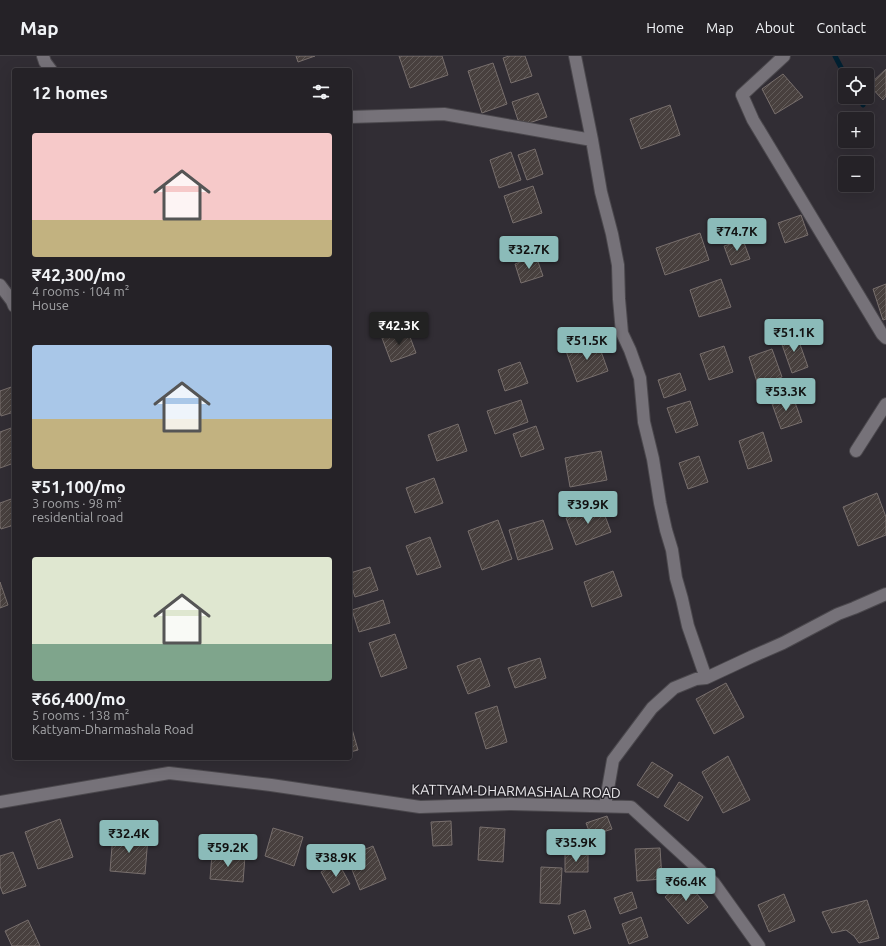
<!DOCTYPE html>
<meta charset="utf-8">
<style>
:root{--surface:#252227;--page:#2d2a2f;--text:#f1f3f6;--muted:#a3a4a7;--line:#423f44;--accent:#8bbbb9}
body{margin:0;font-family:Ubuntu,sans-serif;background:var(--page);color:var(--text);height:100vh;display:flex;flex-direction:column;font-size:15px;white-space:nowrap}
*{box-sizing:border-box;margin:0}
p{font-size:13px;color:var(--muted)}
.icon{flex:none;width:22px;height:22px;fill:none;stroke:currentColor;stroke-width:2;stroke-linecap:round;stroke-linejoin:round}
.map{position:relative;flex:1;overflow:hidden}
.side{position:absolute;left:12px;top:12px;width:340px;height:692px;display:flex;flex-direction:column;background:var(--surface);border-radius:4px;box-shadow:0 4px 16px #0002,0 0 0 1px var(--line)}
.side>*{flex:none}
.fabs{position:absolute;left:838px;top:12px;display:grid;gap:8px}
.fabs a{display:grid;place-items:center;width:36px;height:36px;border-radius:4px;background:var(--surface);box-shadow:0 4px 16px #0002,0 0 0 1px var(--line);font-size:20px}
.price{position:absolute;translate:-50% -34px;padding:0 9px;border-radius:4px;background:var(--accent);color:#111;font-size:13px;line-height:26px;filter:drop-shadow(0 1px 2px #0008)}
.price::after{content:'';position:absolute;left:50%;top:24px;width:12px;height:9px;margin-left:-6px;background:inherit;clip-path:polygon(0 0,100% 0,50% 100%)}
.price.active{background:#222;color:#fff}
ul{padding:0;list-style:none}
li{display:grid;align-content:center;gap:8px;height:212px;padding:0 20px}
li span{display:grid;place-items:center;height:124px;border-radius:4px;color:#555}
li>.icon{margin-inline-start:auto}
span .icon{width:72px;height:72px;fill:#fffc;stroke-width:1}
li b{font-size:17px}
h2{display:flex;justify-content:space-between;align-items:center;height:48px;padding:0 20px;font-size:17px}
header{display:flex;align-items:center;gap:24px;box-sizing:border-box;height:56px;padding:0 20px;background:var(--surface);border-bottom:1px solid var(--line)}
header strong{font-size:19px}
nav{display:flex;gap:22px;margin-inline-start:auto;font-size:14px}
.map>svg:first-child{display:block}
</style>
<header>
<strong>Map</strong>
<nav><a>Home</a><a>Map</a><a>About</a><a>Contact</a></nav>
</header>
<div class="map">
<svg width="886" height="890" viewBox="0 0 886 890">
<defs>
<pattern id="building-hatch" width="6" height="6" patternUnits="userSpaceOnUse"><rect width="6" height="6" fill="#48403e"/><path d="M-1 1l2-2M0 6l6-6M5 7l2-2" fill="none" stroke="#625c5a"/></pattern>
</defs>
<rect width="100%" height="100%" fill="#312d34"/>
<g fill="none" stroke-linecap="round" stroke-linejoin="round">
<path stroke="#012031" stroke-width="5" d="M 835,0 L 845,19
M 859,41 L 863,49"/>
</g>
<path fill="url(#building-hatch)" stroke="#786f6d" d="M 296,0 L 315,0 L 298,6 Z
M 399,0 L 442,0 L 448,19 L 410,32 Z
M 509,0 L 525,0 L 532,20 L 511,27 L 503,2 Z
M 493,7 L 507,48 L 482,57 L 468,15 Z
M 886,13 L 886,40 L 883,44 L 869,29 Z
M 783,18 L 803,41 L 775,58 L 762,33 Z
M 538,37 L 547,61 L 520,70 L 512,46 Z
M 670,49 L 680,79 L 641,93 L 630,63 Z
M 535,93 L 543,118 L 527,124 L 518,99 Z
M 511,96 L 521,124 L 499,132 L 490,104 Z
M 533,130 L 542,157 L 513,167 L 504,140 Z
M 801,159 L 808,179 L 785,187 L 778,167 Z
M 700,177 L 709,204 L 665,219 L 656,192 Z
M 743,184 L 750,203 L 731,209 L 724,190 Z
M 536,200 L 543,220 L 521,227 L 515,208 Z
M 721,223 L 731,251 L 699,261 L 690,234 Z
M 886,228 L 886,263 L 883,264 L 873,233 Z
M 407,273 L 416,297 L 391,306 L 382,282 Z
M 796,277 L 808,311 L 792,317 L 780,283 Z
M 597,284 L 608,315 L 577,326 L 566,295 Z
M 724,290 L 733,316 L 709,324 L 700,298 Z
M 772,293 L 782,321 L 758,329 L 749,301 Z
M 520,306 L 528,327 L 505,335 L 498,314 Z
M 680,317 L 686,334 L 664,342 L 658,324 Z
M 14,330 L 14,356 L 1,360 L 0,356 L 0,335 Z
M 792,338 L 802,366 L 781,373 L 771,345 Z
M 521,344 L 528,366 L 495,378 L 487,355 Z
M 690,345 L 698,369 L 676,377 L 667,352 Z
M 458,368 L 467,395 L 437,405 L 428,379 Z
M 536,370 L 544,393 L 521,401 L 513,378 Z
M 14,371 L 14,407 L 0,412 L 0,376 Z
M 763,376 L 772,405 L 748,413 L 739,385 Z
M 601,395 L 607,424 L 570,431 L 565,402 Z
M 699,400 L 708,426 L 688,433 L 679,407 Z
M 434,422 L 443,447 L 415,457 L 406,432 Z
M 877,437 L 886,461 L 886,479 L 858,490 L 843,451 Z
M 14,442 L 14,469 L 1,473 L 0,470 L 0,447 Z
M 601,449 L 611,476 L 576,489 L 566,462 Z
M 498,464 L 512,503 L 482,514 L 468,475 Z
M 543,464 L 553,493 L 518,504 L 509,474 Z
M 430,481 L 441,511 L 417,519 L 406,490 Z
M 370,511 L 378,534 L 355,541 L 350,525 L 350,517 Z
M 613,515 L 622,540 L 592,551 L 584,526 Z
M 0,526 L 8,549 L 0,552 Z
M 383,544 L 390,567 L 359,576 L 352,554 Z
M 395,578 L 407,612 L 381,621 L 369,587 Z
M 480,602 L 490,630 L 468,638 L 457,610 Z
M 540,602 L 546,622 L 515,632 L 508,612 Z
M 726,627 L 744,661 L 714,678 L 696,643 Z
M 497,650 L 507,686 L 486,693 L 475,657 Z
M 350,666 L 358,694 L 350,696 Z
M 728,700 L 750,744 L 723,757 L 702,716 Z
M 652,706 L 673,719 L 658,742 L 637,729 Z
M 679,726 L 703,741 L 688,765 L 664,750 Z
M 607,760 L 612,773 L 591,780 L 586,767 Z
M 60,763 L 73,801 L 38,813 L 25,776 Z
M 451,765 L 452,789 L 433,790 L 431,766 Z
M 480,771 L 505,773 L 503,806 L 478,804 Z
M 273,772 L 303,781 L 294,810 L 265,800 Z
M 113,778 L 148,781 L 145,818 L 110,815 Z
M 373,790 L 386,823 L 360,834 L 347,801 Z
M 660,792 L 662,823 L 637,825 L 635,793 Z
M 13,796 L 26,830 L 3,838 L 0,830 L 0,800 Z
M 212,798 L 245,800 L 243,826 L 210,823 Z
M 565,798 L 588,798 L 588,816 L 565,816 Z
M 338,806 L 350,828 L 333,837 L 321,816 Z
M 541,811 L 562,812 L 560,848 L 540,847 Z
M 685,824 L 708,851 L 688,868 L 665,841 Z
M 632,836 L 637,852 L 620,858 L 614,842 Z
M 784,838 L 795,865 L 769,876 L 758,849 Z
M 867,844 L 879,882 L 859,887 L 854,880 L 846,874 L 832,877 L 822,856 Z
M 585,854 L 591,872 L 574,878 L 568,860 Z
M 641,861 L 648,881 L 629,888 L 622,868 Z
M 28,864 L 40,890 L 12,890 L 5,875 Z"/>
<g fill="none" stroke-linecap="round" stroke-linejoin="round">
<g stroke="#4b484d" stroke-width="14">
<path id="minor" d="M 43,0 L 45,6 L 51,14
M 575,0 L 592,84 L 601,136 L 612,178 L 618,209 L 619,243 L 622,277 L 630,294 L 640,322 L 644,366 L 653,403 L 660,447 L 666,474 L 672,494 L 676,522 L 682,543 L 688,570 L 706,622
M 784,0 L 742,39 L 753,64 L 882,278 L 886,282
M 350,61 L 444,58 L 592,84
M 0,229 L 12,245 L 14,250
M 856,395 L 886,348
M 0,746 L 169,717 L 271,729 L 420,751 L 511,748 L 631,751 L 714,827 L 759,890
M 605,750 L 613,704 L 652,652 L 674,632 L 696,623 L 706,622 L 751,601 L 783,587 L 838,558 L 854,552 L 886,538"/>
</g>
<use href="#minor" stroke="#767279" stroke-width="12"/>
</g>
<g text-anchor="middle" stroke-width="3" stroke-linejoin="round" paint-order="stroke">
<g font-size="14" fill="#e8e6ea" stroke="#27242a">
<text transform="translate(516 735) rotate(1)" y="5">KATTYAM-DHARMASHALA ROAD</text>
</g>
</g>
</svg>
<div class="fabs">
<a><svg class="icon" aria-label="locate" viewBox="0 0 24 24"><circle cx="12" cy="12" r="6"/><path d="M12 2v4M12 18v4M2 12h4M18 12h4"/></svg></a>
<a>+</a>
<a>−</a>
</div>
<b class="price" style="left:737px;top:196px">₹74.7K</b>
<b class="price" style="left:529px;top:214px">₹32.7K</b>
<b class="price active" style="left:399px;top:290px">₹42.3K</b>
<b class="price" style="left:794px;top:297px">₹51.1K</b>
<b class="price" style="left:587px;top:305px">₹51.5K</b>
<b class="price" style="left:786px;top:356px">₹53.3K</b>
<b class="price" style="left:588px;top:469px">₹39.9K</b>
<b class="price" style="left:129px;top:798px">₹32.4K</b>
<b class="price" style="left:576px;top:807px">₹35.9K</b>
<b class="price" style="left:228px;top:812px">₹59.2K</b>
<b class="price" style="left:336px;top:822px">₹38.9K</b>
<b class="price" style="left:686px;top:846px">₹66.4K</b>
<section class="side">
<h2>12 homes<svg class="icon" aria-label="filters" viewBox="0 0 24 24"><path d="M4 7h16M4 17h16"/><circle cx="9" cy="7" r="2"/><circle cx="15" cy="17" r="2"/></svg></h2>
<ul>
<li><span style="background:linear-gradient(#f6c9c9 70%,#c2b280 0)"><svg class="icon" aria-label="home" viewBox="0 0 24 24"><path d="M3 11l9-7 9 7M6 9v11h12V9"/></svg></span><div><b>₹42,300/mo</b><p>4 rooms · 104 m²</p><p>House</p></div></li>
<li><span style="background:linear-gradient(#a9c7e8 60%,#c2b280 0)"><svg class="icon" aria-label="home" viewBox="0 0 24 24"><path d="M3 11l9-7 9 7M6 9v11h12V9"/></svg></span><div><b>₹51,100/mo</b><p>3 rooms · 98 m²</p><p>residential road</p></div></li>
<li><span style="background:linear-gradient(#dfe7d0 70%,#7fa58c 0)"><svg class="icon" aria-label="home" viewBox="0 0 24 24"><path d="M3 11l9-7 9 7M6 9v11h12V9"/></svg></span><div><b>₹66,400/mo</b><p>5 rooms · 138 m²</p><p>Kattyam-Dharmashala Road</p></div></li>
</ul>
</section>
</div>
